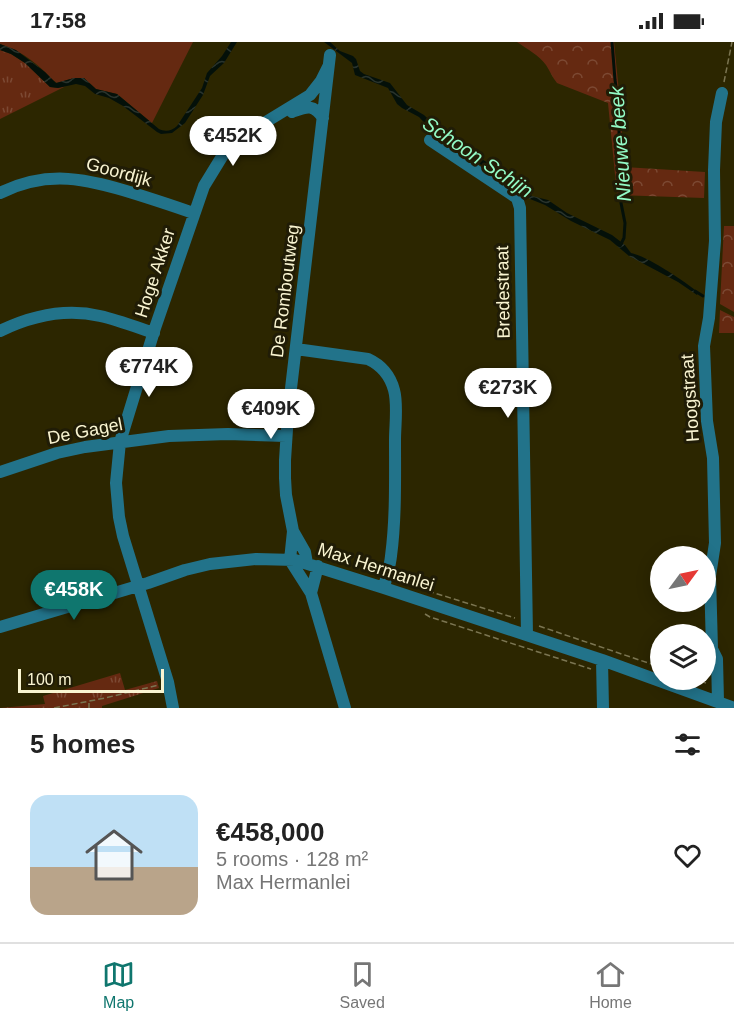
<!DOCTYPE html>
<meta charset="utf-8">
<style>
:root{--surface:#fff;--page:#f6f6f6;--text:#222;--muted:#767676;--line:#e0e0e0;--accent:#0f766e}
body{margin:0;font-family:Arial,sans-serif;background:var(--page);color:var(--text);height:100vh;display:flex;flex-direction:column;font-size:22px;white-space:nowrap}
*{box-sizing:border-box;margin:0}
p{font-size:20px;color:var(--muted)}
.icon{flex:none;width:33px;height:33px;fill:none;stroke:currentColor;stroke-width:2;stroke-linecap:round;stroke-linejoin:round}
.map{position:relative;height:666px;overflow:hidden}
.sheet{display:flex;flex-direction:column;background:var(--surface);flex:1}
.sheet>*{flex:none}
.needle{width:39px;rotate:57deg}
.buttons{position:absolute;left:650px;top:504px;display:grid;gap:12px}
.buttons a{display:grid;place-items:center;width:66px;height:66px;border-radius:50%;background:var(--surface);box-shadow:0 3px 15px #0003;font-size:30px}
.scale{position:absolute;left:18px;bottom:15px;width:146px;box-sizing:border-box;padding-left:6px;border:3px solid #f9f4d1;border-top:0;font-size:16px;line-height:21px;white-space:nowrap;color:#f9f4d1;-webkit-text-stroke:4px #201c06;paint-order:stroke}
.price{position:absolute;translate:-50% -51px;padding:0 14px;border-radius:21px;background:#fff;color:#222;font-size:20px;line-height:39px;filter:drop-shadow(0 2px 3px #0008)}
.price::after{content:'';position:absolute;left:50%;top:36px;width:18px;height:14px;margin-left:-9px;background:inherit;clip-path:polygon(0 0,100% 0,50% 100%)}
.price.active{background:var(--accent);color:#fff}
ul{padding:0;list-style:none}
li{display:flex;align-items:center;gap:18px;height:150px;padding:0 30px}
li span{display:grid;place-items:center;flex:none;width:168px;height:120px;border-radius:18px;color:#555}
li>.icon{margin-inline-start:auto}
span .icon{width:72px;height:72px;fill:#fffc;stroke-width:1}
li b{font-size:26px}
h2{display:flex;justify-content:space-between;align-items:center;height:72px;padding:0 30px;font-size:26px}
.status{display:flex;justify-content:space-between;align-items:center;height:42px;padding:0 30px;background:var(--surface);direction:ltr}
.status svg{height:16px;fill:currentColor}
.tab-bar{display:flex;justify-content:space-around;align-items:center;height:84px;border-top:2px solid var(--line);background:var(--surface);font-size:16px;color:var(--muted)}
.tab-bar a{display:grid;justify-items:center;gap:3px}
.tab-bar .active{color:var(--accent)}
.map>svg:first-child{display:block}
</style>
<div class="status"><b>17:58</b><svg viewBox="0 0 49 12"><path d="M0 12V9h3v3zM5 12V6h3v6zM10 12V3h3v9zM15 12V0h3v12zM26 1h20v11H26zM47 4h2v5h-2z"/></svg></div>
<div class="map">
<svg width="734" height="666" viewBox="0 0 734 666">
<defs>
<pattern id="forest-crowns" width="20" height="18" patternUnits="userSpaceOnUse" patternTransform="scale(1.5)"><rect width="20" height="18" fill="#652911"/><path d="M2 6a3 3 0 1 1 6 0M12 15a3 3 0 1 1 6 0" fill="none" stroke="#7c4933"/></pattern>
<pattern id="park-tufts" width="24" height="20" patternUnits="userSpaceOnUse" patternTransform="scale(1.5)"><rect width="24" height="20" fill="#652911"/><path d="M3 7l-1-3M5 7V3M7 7l1-3M15 17l-1-3M17 17v-4M19 17l1-3" fill="none" stroke="#7c4933"/></pattern>
<pattern id="water-waves" width="16" height="10" patternUnits="userSpaceOnUse" patternTransform="scale(1.5)"><rect width="16" height="10" fill="#041009"/><path d="M0 5q4-4 8 0t8 0" fill="none" stroke="#29332c"/></pattern>
</defs>
<rect width="100%" height="100%" fill="#2c2600"/>
<path fill="#652911" d="M 0,0 L 193,0 L 152,81 L 117,52 L 96,47 L 84,36 L 74,36 L 57,41 C 52,38 50,35 46,31 C 33,18 17,7 0,2 Z"/>
<path fill="url(#forest-crowns)" d="M 517,0 L 614,0 L 620,60 L 618,74 L 622,86 L 621,111 L 624,125 L 705,130 L 704,156 L 617,153 L 608,61 L 557,41 C 552,35 550,29 546,23 C 539,13 527,7 517,0 Z
M 724,184 L 734,184 L 734,270 L 720,262 Z
M 720,268 L 734,275 L 734,291 L 719,291 Z"/>
<path fill="url(#park-tufts)" d="M 0,8 L 11,12 L 25,21 L 50,45 L 58,46 L 66,44 L 0,77 Z
M 120,631 L 125,648 L 157,639 L 159,646 L 102,664 L 102,666 L 0,666 L 45,662 L 43,654 Z"/>
<path fill="url(#water-waves)" d="M 231,0 L 237,0 L 224,21 L 210,34 L 203,53 L 185,81 L 172,91 L 161,92 L 157,90 L 123,64 L 109,56 L 95,52 L 85,44 L 76,42 L 58,46 L 50,45 L 25,21 L 11,12 L 0,8 L 0,2 L 16,8 L 45,30 L 56,41 L 74,36 L 84,36 L 96,47 L 117,52 L 159,87 C 165,90 172,89 177,84 L 202,46 L 207,31 L 222,14 Z
M 324,0 L 330,0 L 340,9 L 353,14 L 356,17 L 360,29 L 364,32 L 390,41 L 407,63 L 424,73 L 444,92 L 454,100 L 493,124 L 507,136 L 520,142 L 532,154 L 548,158 L 567,171 L 612,193 L 625,203 L 631,211 C 647,214 684,239 698,250 L 697,253 L 678,240 L 629,214 L 610,198 L 571,179 L 545,163 L 530,157 L 520,149 L 501,140 L 486,125 L 472,119 L 452,105 L 433,90 L 419,75 L 402,66 L 397,62 L 388,46 L 355,33 L 352,21 Z"/>
<g fill="none" stroke-linecap="round" stroke-linejoin="round">
<path stroke="#041009" stroke-width="3" d="M 612,0 L 615,38 L 618,58 L 616,74 L 619,83 L 619,112 L 623,125 L 621,161 L 625,181 L 624,196 L 620,204
M 695,249 L 703,254"/>
<path stroke="#7b7551" stroke-width="1.5" stroke-dasharray="6 3" stroke-linecap="butt" d="M 724,40 L 732,0
M 428,549 L 515,576
M 425,572 L 430,575 L 591,627
M 539,584 L 660,625
M 695,638 L 706,641
M 89,661 L 89,666
M 54,666 L 105,656 L 159,643"/>
<path stroke="#22738a" stroke-width="12" d="M 330,13 L 288,372 L 285,418 L 285,436 L 286,453 L 293,489 L 290,518 L 311,551 L 345,666
M 292,70 C 306,65 313,61 323,76
M 430,98 L 517,156 L 520,166 L 527,593
M 0,151 C 49,127 87,137 136,152 C 155,158 174,164 193,171
M 0,289 C 31,274 66,266 100,274 C 118,278 136,285 154,291
M 296,307 L 368,317 C 381,323 390,333 394,348 C 398,362 395,383 395,398 C 395,437 396,476 391,514 C 390,525 386,535 384,546
M 0,430 L 57,411 L 85,405 L 169,394 L 228,392 L 286,394
M 293,489 L 305,510 L 307,521
M 311,551 L 318,524
M 0,585 L 148,541 L 185,528 L 210,522 L 256,517 L 295,518 L 384,546 L 602,618 L 734,666
M 602,618 L 603,666
M 718,659 L 717,617 L 712,607 L 710,534 L 715,501 L 713,416 L 707,379 L 704,304 L 709,276 L 715,199 L 714,128 L 716,80 L 722,51
M 173,666 L 168,640 L 123,494 L 119,475 L 116,441 L 120,400 L 155,286 L 204,144 L 223,113 L 235,101 L 251,89 L 310,53 L 321,39 L 328,25"/>
</g>
<g text-anchor="middle" stroke-width="6" stroke-linejoin="round" paint-order="stroke">
<g font-size="18" fill="#f9f4d1" stroke="#201c06">
<text transform="translate(119 130) rotate(15)" y="6">Goordijk</text>
<text transform="translate(155 231) rotate(-72)" y="6">Hoge Akker</text>
<text transform="translate(285 249) rotate(-83)" y="6">De Romboutweg</text>
<text transform="translate(503 250) rotate(-91)" y="6">Bredestraat</text>
<text transform="translate(690 356) rotate(-94)" y="6">Hoogstraat</text>
<text transform="translate(85 389) rotate(-11)" y="6">De Gagel</text>
<text transform="translate(376 525) rotate(18)" y="6">Max Hermanlei</text>
</g>
<g font-size="20" font-style="italic" fill="#93fbc6" stroke="#201c06">
<text transform="translate(620 102) rotate(-94)" y="7">Nieuwe beek</text>
<text transform="translate(478 115) rotate(34)" y="7">Schoon Schijn</text>
</g>
</g>
</svg>
<div class="buttons">
<a><svg class="needle" viewBox="-14 -14 28 28"><path d="M0-13l5 13h-10z" fill="#e53935"/><path d="M0 13l5-13h-10z" fill="#767676"/></svg></a>
<a><svg class="icon" aria-label="layers" viewBox="0 0 24 24"><path d="M12 4l9 5-9 5-9-5zM3 14l9 5 9-5"/></svg></a>
</div>
<div class="scale">100 m</div>
<b class="price" style="left:233px;top:125px">€452K</b>
<b class="price" style="left:149px;top:356px">€774K</b>
<b class="price" style="left:508px;top:377px">€273K</b>
<b class="price" style="left:271px;top:398px">€409K</b>
<b class="price active" style="left:74px;top:579px">€458K</b>
</div>
<section class="sheet">
<h2>5 homes<svg class="icon" aria-label="filters" viewBox="0 0 24 24"><path d="M4 7h16M4 17h16"/><circle cx="9" cy="7" r="2"/><circle cx="15" cy="17" r="2"/></svg></h2>
<ul>
<li><span style="background:linear-gradient(#bfe0f5 60%,#b9a48a 0)"><svg class="icon" aria-label="home" viewBox="0 0 24 24"><path d="M3 11l9-7 9 7M6 9v11h12V9"/></svg></span><div><b>€458,000</b><p>5 rooms · 128 m²</p><p>Max Hermanlei</p></div><svg class="icon" aria-label="heart" viewBox="0 0 24 24"><path d="M12 20l-8-8c-3-5 5-10 8-4 3-6 11-1 8 4z"/></svg></li>
</ul>
</section>
<nav class="tab-bar">
<a class="active"><svg class="icon" aria-label="map" viewBox="0 0 24 24"><path d="M3 6l6-2 6 2 6-2v14l-6 2-6-2-6 2zM9 4v14M15 6v14"/></svg>Map</a>
<a><svg class="icon" aria-label="saved" viewBox="0 0 24 24"><path d="M7 4h10v16l-5-4-5 4z"/></svg>Saved</a>
<a><svg class="icon" aria-label="home" viewBox="0 0 24 24"><path d="M3 11l9-7 9 7M6 9v11h12V9"/></svg>Home</a>
</nav>
